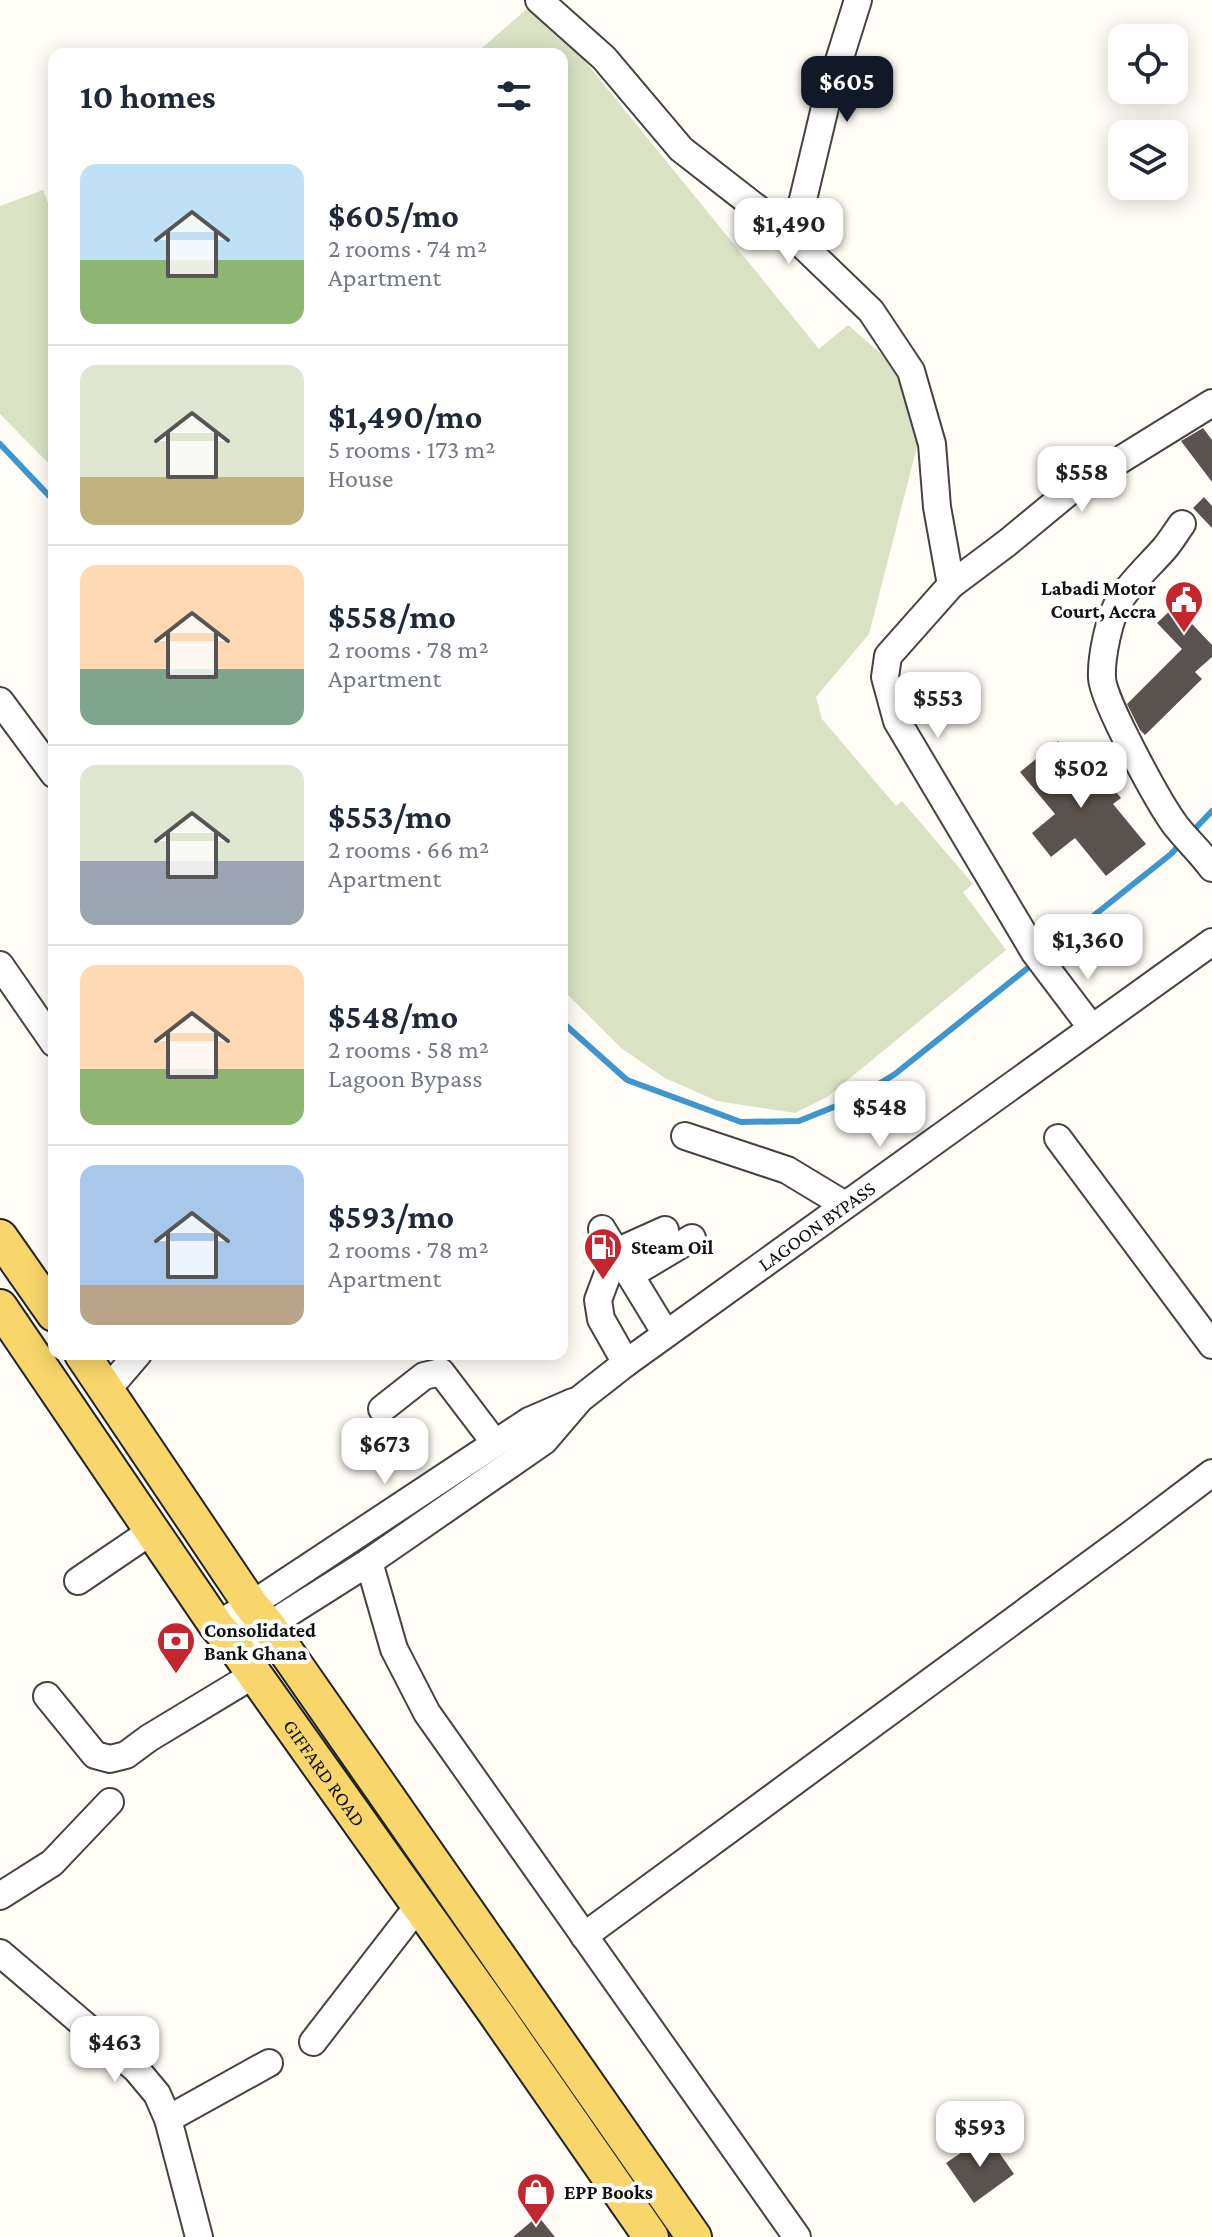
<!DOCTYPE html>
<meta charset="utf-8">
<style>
:root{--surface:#fff;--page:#f6f6f7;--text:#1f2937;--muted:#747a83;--line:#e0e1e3;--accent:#111827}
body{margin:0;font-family:"Crimson Pro",serif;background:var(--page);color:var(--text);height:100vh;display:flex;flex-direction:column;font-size:30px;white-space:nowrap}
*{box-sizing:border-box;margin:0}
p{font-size:26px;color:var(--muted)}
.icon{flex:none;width:44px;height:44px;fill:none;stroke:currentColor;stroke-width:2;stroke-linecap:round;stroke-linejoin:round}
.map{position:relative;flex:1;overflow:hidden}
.sheet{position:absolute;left:48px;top:48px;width:520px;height:1312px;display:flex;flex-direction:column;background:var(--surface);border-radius:16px;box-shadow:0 4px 20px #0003}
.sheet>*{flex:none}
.buttons{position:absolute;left:1108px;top:24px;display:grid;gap:16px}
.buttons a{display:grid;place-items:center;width:80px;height:80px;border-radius:16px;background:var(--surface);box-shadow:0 4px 20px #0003;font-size:40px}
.price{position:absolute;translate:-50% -68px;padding:0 18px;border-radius:16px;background:#fff;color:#222;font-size:26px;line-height:52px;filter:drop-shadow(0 2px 4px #0008)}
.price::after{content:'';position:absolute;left:50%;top:48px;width:24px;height:18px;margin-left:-12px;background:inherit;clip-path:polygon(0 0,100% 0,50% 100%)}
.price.selected{background:var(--accent);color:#fff}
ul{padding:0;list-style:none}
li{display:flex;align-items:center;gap:24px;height:200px;padding:0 32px}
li+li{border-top:2px solid var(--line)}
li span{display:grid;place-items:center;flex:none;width:224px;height:160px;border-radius:16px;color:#555}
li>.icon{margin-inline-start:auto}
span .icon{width:96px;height:96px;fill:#fffc;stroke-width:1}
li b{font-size:34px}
h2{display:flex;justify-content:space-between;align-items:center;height:96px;padding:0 32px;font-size:34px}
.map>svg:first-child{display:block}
</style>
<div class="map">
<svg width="1212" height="2237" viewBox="0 0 1212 2237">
<rect width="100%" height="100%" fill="#fffdf5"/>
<path fill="#d9e3c4" d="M 536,1 L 819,349 L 848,325 L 903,373 L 921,431 L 869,634 L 816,697 L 822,719 L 896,806 L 902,801 L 973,884 L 963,892 L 1006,950 L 827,1097 L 795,1113 L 717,1101 L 665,1078 L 621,1048 L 562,989 L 562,54 L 475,54 Z
M 43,190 L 51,211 L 54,211 L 54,469 L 0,414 L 0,206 Z"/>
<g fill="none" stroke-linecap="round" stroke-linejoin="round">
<path stroke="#3f96cf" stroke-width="6" d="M 0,444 L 54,501
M 1191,833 L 1212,811
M 1043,956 L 1171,854 L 1183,841
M 562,1022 L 627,1080 L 741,1122 L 799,1121 L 856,1098 L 895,1074 L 1034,963"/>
</g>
<path fill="#5a524d" d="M 1203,428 L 1212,440 L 1212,482 L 1181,441 Z
M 1204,497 L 1212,506 L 1212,528 L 1193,508 Z
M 1175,606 L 1212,645 L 1212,657 L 1195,672 L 1202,679 L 1145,735 L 1140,730 L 1127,704 L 1182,649 L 1157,623 Z
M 1058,741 L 1082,771 L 1092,763 L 1121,798 L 1113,804 L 1146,844 L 1106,876 L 1075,838 L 1051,857 L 1032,833 L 1055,814 L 1020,772 Z
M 987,2135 L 1014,2174 L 974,2203 L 946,2163 Z
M 538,2216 L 555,2237 L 513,2237 Z"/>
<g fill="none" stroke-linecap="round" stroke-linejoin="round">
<g stroke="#444" stroke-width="30">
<g id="minor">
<path d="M 539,0 L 604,58 L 681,149 L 794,237 L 871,311 L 911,371 L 932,444 L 937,507 L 951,585"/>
<path d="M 794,237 L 827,99 L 858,0"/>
<path d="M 1182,524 C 1176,532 1171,541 1164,549 C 1149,566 1132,581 1120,600 C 1109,617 1101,658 1102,678 C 1103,701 1160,805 1176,826 C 1188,841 1201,853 1212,868"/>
<path d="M 0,701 L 54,774"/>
<path d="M 0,965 L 54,1043"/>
<path d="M 1091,1027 L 1035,953 L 897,721 L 885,677 L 888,656 L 951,585 L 1007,543 L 1070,491 L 1212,403"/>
<path d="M 685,1136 L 787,1170 L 845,1205"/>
<path d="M 1058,1138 L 1212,1345"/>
<path d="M 602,1229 L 666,1334"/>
<path d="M 630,1275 L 692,1238"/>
<path d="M 626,1363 L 601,1319 L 598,1300 L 616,1252 L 665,1230"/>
<path d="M 107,1390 L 138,1354"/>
<path d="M 382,1409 L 424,1376 L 441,1372 L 495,1443"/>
<path d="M 369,1562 L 394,1649 L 427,1713 L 797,2237"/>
<path d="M 78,1581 L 153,1530"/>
<path d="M 216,1625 L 251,1605 L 529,1421 L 573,1402"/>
<path id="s1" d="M 235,1647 L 369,1562 L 544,1441 L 580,1399 L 626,1363 L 1212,942"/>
<path d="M 47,1696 L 95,1755 L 110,1759 L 126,1755 L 149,1738 L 255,1674"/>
<path d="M 0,1896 L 52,1863 L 110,1802"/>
<path d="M 584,1936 L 1130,1535 L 1212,1473"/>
<path d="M 0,1953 L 136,2069 L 157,2094 L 168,2119 L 199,2237"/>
<path d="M 313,2042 L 419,1905"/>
<path d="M 168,2119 L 269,2063"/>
</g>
</g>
<g stroke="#222" stroke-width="38">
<g id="major">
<path d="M 0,1237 L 54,1314"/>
<path id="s2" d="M 0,1307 L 216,1625 L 235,1647 L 494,2011 L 651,2237"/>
<path d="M 82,1354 L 251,1605 L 269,1627 L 694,2237"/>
</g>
</g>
<use href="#minor" stroke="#fff" stroke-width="26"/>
<use href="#major" stroke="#f9d66b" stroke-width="34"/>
</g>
<defs>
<g id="civic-pin" transform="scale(2)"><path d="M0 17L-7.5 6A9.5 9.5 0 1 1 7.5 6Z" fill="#c4262e" stroke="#fff"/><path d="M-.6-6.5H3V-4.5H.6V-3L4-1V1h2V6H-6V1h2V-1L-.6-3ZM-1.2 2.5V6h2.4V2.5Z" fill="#fff"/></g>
<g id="fuel-pin" transform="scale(2)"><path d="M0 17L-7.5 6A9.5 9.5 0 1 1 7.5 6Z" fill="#c4262e" stroke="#fff"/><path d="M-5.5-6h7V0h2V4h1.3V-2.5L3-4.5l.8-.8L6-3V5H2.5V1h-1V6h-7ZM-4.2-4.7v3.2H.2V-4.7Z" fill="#fff"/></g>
<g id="bank-pin" transform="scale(2)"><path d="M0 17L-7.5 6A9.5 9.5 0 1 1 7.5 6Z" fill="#c4262e" stroke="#fff"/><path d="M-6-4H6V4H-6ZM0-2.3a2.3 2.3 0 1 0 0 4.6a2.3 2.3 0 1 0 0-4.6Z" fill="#fff"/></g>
<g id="shop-pin" transform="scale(2)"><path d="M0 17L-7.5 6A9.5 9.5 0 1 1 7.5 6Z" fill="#c4262e" stroke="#fff"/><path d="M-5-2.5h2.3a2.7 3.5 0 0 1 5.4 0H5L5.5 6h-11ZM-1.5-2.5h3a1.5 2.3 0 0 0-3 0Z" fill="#fff"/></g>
</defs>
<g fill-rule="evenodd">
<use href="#civic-pin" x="1184" y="600"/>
<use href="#fuel-pin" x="603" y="1247"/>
<use href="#bank-pin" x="176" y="1641"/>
<use href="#shop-pin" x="536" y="2192"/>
</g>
<g text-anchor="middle" stroke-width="8" stroke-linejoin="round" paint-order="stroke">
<g font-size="20" font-weight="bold" fill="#111" stroke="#fff" text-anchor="start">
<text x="1156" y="595" text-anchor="end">Labadi Motor<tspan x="1156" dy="23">Court, Accra</tspan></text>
<text x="631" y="1254">Steam Oil</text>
<text x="204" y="1637">Consolidated<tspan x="204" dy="23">Bank Ghana</tspan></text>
<text x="564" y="2199">EPP Books</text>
</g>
<g font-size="20" fill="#111" stroke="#fff">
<text dy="7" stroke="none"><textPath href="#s1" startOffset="720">LAGOON BYPASS</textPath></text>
<text dy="7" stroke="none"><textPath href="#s2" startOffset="568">GIFFARD ROAD</textPath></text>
</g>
</g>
</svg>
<div class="buttons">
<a><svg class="icon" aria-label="locate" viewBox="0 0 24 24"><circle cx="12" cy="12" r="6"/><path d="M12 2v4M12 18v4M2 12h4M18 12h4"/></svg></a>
<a><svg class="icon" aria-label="layers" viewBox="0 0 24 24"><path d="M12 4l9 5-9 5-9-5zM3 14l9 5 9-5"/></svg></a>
</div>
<b class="price selected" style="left:847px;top:124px">$605</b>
<b class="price" style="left:789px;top:266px">$1,490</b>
<b class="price" style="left:1082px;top:514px">$558</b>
<b class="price" style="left:938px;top:740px">$553</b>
<b class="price" style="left:1081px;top:810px">$502</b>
<b class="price" style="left:1088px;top:982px">$1,360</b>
<b class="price" style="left:880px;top:1149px">$548</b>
<b class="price" style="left:385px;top:1486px">$673</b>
<b class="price" style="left:115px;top:2084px">$463</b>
<b class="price" style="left:980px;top:2169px">$593</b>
<section class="sheet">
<h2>10 homes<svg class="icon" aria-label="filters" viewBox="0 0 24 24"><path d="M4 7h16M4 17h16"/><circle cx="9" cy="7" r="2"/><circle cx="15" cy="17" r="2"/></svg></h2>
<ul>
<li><span style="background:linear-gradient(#bfe0f5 60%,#8fb573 0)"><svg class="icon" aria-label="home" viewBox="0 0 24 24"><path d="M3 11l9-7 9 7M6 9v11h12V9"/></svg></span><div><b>$605/mo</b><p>2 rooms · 74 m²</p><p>Apartment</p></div></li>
<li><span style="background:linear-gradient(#dfe7d0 70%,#c2b280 0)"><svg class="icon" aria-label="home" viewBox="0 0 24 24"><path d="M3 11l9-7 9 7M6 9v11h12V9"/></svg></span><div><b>$1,490/mo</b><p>5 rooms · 173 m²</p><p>House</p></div></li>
<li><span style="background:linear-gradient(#ffd9b3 65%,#7fa58c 0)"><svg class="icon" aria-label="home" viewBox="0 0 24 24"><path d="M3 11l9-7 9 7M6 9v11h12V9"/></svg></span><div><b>$558/mo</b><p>2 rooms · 78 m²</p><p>Apartment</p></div></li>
<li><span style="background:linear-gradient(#dfe7d0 60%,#9aa5b1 0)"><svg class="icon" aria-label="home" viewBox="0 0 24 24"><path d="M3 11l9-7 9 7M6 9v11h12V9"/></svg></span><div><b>$553/mo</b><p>2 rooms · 66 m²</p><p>Apartment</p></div></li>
<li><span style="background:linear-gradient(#ffd9b3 65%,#8fb573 0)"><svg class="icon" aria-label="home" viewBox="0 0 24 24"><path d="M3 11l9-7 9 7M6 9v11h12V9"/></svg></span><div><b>$548/mo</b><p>2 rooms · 58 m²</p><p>Lagoon Bypass</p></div></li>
<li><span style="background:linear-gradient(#a9c7e8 75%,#b9a48a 0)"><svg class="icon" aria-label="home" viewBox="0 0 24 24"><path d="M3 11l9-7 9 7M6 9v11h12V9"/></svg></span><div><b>$593/mo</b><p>2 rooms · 78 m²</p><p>Apartment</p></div></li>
</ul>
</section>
</div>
